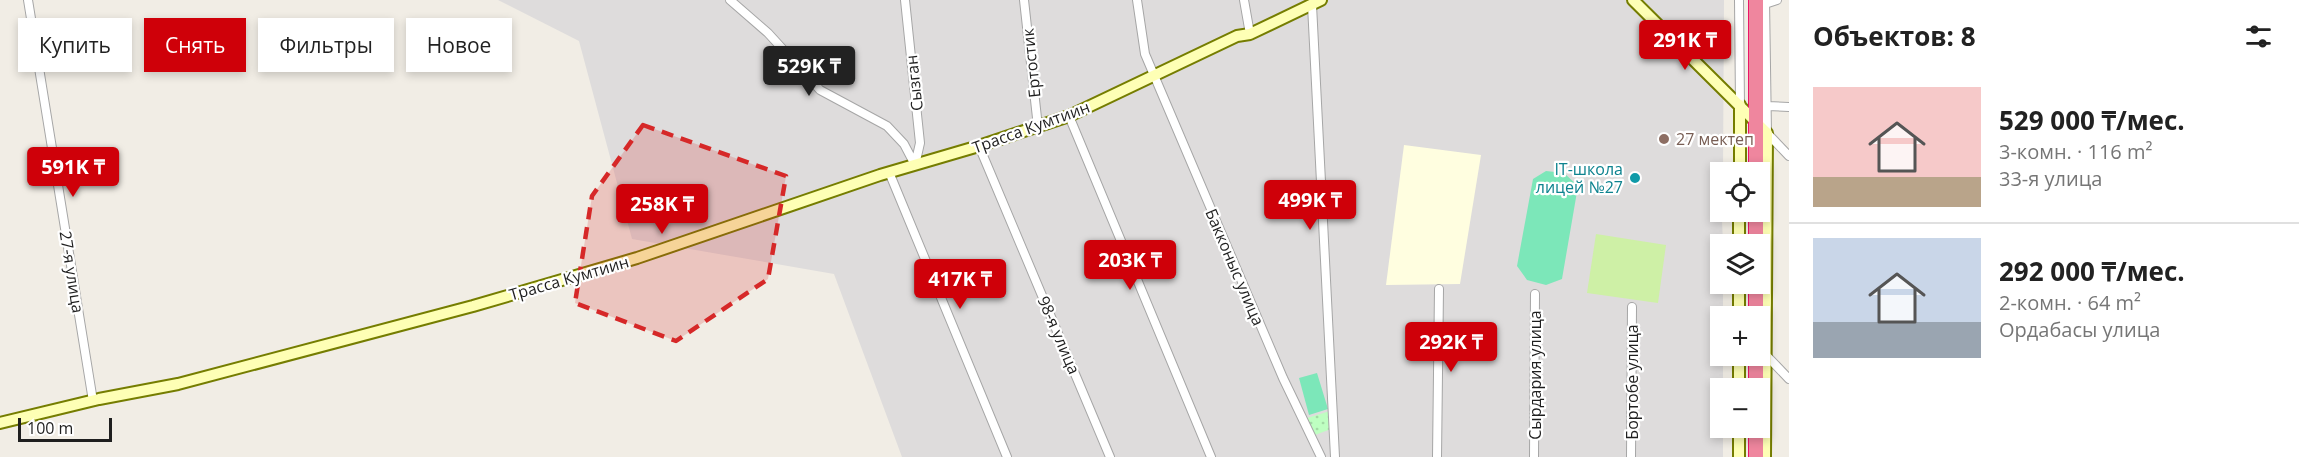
<!DOCTYPE html>
<html lang="ru">
<meta charset="utf-8">
<style>
:root{--surface:#fff;--page:#f2f2f2;--text:#222;--muted:#767676;--line:#e0e0e0;--accent:#cf0009}
body{margin:0;font-family:"Open Sans",sans-serif;background:var(--page);color:var(--text);height:100vh;display:flex;flex-direction:column;font-size:22px;white-space:nowrap}
*{box-sizing:border-box;margin:0}
p{font-size:20px;color:var(--muted)}
.icon{flex:none;width:33px;height:33px;fill:none;stroke:currentColor;stroke-width:2;stroke-linecap:round;stroke-linejoin:round}
.map{position:relative;flex:1;overflow:hidden}
.side{display:flex;flex-direction:column;background:var(--surface);width:510px}
.side>*{flex:none}
.hud{position:absolute;left:18px;top:18px;width:570px;height:54px;display:flex;gap:12px}
.fabs{position:absolute;left:1710px;top:162px;display:grid;gap:12px}
.fabs a{display:grid;place-items:center;width:60px;height:60px;border-radius:0px;background:var(--surface);box-shadow:0 3px 9px #0003;font-size:30px}
.scale{position:absolute;left:18px;bottom:15px;width:94px;box-sizing:border-box;padding-left:6px;border:3px solid #1f1f1f;border-top:0;font-size:16px;line-height:21px;white-space:nowrap;color:#1f1f1f;-webkit-text-stroke:4px #fff;paint-order:stroke}
.price{position:absolute;translate:-50% -51px;padding:0 14px;border-radius:6px;background:var(--accent);color:#fff;font-size:20px;line-height:39px;filter:drop-shadow(0 2px 3px #0008)}
.price::after{content:'';position:absolute;left:50%;top:36px;width:18px;height:14px;margin-left:-9px;background:inherit;clip-path:polygon(0 0,100% 0,50% 100%)}
.price.selected{background:#222;color:#fff}
ul{padding:0;list-style:none}
li{display:flex;align-items:center;gap:18px;height:150px;padding:0 24px}
li+li{border-top:2px solid var(--line)}
li span{display:grid;place-items:center;flex:none;width:168px;height:120px;border-radius:0px;color:#555}
li>.icon{margin-inline-start:auto}
span .icon{width:72px;height:72px;fill:#fffc;stroke-width:1}
li b{font-size:26px}
h2{display:flex;justify-content:space-between;align-items:center;height:72px;padding:0 24px;font-size:26px}
.chip{padding:0 21px;border-radius:0px;background:var(--surface);box-shadow:0 3px 9px #0003;font-size:21px;line-height:54px}
.chip.selected{background:var(--accent);color:#fff}
main{display:flex;flex:1;min-height:0}
.map>svg:first-child{display:block}
</style>
<main>
<div class="map">
<svg width="1789" height="457" viewBox="0 0 1789 457">
<defs>
<pattern id="park-dots" width="8" height="8" patternUnits="userSpaceOnUse" patternTransform="scale(1.5)"><rect width="8" height="8" fill="#beffc1"/><path d="M2 2h.1M6 6h.1" fill="none" stroke="#a3daa5" stroke-width="1.8" stroke-linecap="round"/></pattern>
</defs>
<rect width="100%" height="100%" fill="#f1ede5"/>
<path fill="#dedcdc" d="M 498,0 L 1724,0 L 1723,172 L 1720,172 L 1723,244 L 1720,244 L 1720,284 L 1723,284 L 1723,316 L 1720,316 L 1720,356 L 1723,356 L 1723,388 L 1720,388 L 1720,428 L 1723,428 L 1723,457 L 902,457 L 834,274 L 632,239 L 579,41 Z"/>
<path fill="#fffee0" d="M 1404,145 L 1481,155 L 1460,284 L 1386,285 Z"/>
<path fill="#cef0a6" d="M 1596,234 L 1666,245 L 1658,303 L 1587,293 Z"/>
<path fill="url(#park-dots)" d="M 1330,411 L 1331,429 L 1315,435 L 1307,418 Z"/>
<path fill="#7ce7b9" d="M 1546,171 L 1564,173 L 1578,186 L 1562,279 L 1546,285 L 1527,280 L 1517,266 L 1533,179 Z
M 1317,373 L 1328,409 L 1309,415 L 1299,378 Z"/>
<g fill="none" stroke-linecap="round" stroke-linejoin="round">
<g stroke="#a6a6a6" stroke-width="10">
<path id="street" d="M 28,0 L 93,401
M 730,0 L 768,33 L 820,90 L 887,126 L 904,144 L 915,165
M 905,0 L 920,143 L 915,165
M 1024,0 L 1038,127
M 1137,0 L 1145,54 L 1283,378 L 1321,457
M 1244,0 L 1250,34
M 1739,0 L 1740,105
M 1765,0 L 1767,133 L 1789,156
M 1765,4 L 1777,0
M 1312,5 L 1335,457
M 1767,106 L 1789,107
M 1069,116 L 1211,457
M 979,146 L 1110,457
M 889,172 L 1007,457
M 1765,354 L 1789,379
M 1437,457 L 1439,289
M 1534,457 L 1535,294
M 1631,457 L 1632,307"/>
</g>
<g stroke="#757d00" stroke-width="14">
<path id="secondary" d="M 1633,0 L 1767,133 L 1765,457
M 1740,172 L 1740,105
M 1739,244 L 1739,212
M 1739,316 L 1739,284
M 1739,388 L 1739,356
M 0,423 L 99,399 L 178,384 L 473,306 L 637,258 L 880,175 L 979,146 L 1069,116 L 1237,36 L 1250,34 L 1321,0
M 1739,457 L 1739,428"/>
</g>
<g stroke="#ec1568" stroke-width="16">
<path id="highway" d="M 1756,0 L 1756,172
M 1756,244 L 1756,212
M 1756,316 L 1756,284
M 1756,388 L 1756,356
M 1756,457 L 1756,428"/>
</g>
<use href="#street" stroke="#fff" stroke-width="8"/>
<use href="#secondary" stroke="#feffb5" stroke-width="10"/>
<use href="#highway" stroke="#ef869e" stroke-width="14"/>
</g>
<path fill="#d62828" fill-opacity="0.2" stroke="#d62828" stroke-width="4.5" stroke-dasharray="12 8" stroke-linejoin="round" d="M 643,125 L 786,176 L 768,279 L 676,341 L 575,303 L 592,196 Z"/>
<circle fill="#8d6e63" stroke="#fff" stroke-width="2" cx="1664" cy="139" r="6"/>
<circle fill="#0f9aa8" stroke="#fff" stroke-width="2" cx="1635" cy="178" r="6"/>
<g text-anchor="middle" stroke-width="4.5" stroke-linejoin="round" paint-order="stroke">
<g font-size="16" fill="#1f1f1f" stroke="#fff">
<text transform="translate(1031 63) rotate(-96)" y="6">Ертостик</text>
<text transform="translate(914 83) rotate(-96)" y="6">Сызган</text>
<text transform="translate(1031 127) rotate(-20)" y="6">Трасса Кумтиин</text>
<text transform="translate(1235 267) rotate(67)" y="6">Бакконыс улица</text>
<text transform="translate(72 272) rotate(81)" y="6">27-я улица</text>
<text transform="translate(569 278) rotate(-16)" y="6">Трасса Кумтиин</text>
<text transform="translate(1059 335) rotate(67)" y="6">98-я улица</text>
<text transform="translate(1535 375) rotate(-90)" y="6">Сырдария улица</text>
<text transform="translate(1632 382) rotate(-90)" y="6">Бортобе улица</text>
</g>
<g font-size="16" fill="#785e54" stroke="#fff" text-anchor="start">
<text x="1676" y="145">27 мектеп</text>
</g>
<g font-size="16" fill="#0d838f" stroke="#fff" text-anchor="end">
<text x="1623" y="175">IT-школа<tspan x="1623" dy="18">лицей №27</tspan></text>
</g>
</g>
</svg>
<div class="fabs">
<a><svg class="icon" aria-label="locate" viewBox="0 0 24 24"><circle cx="12" cy="12" r="6"/><path d="M12 2v4M12 18v4M2 12h4M18 12h4"/></svg></a>
<a><svg class="icon" aria-label="layers" viewBox="0 0 24 24"><path d="M12 4l9 5-9 5-9-5zM3 14l9 5 9-5"/></svg></a>
<a>+</a>
<a>−</a>
</div>
<div class="scale">100 m</div>
<b class="price" style="left:1685px;top:71px">291K ₸</b>
<b class="price selected" style="left:809px;top:97px">529K ₸</b>
<b class="price" style="left:73px;top:198px">591K ₸</b>
<b class="price" style="left:1310px;top:231px">499K ₸</b>
<b class="price" style="left:662px;top:235px">258K ₸</b>
<b class="price" style="left:1130px;top:291px">203K ₸</b>
<b class="price" style="left:960px;top:310px">417K ₸</b>
<b class="price" style="left:1451px;top:373px">292K ₸</b>
<div class="hud">
<a class="chip">Купить</a>
<a class="chip selected">Снять</a>
<a class="chip">Фильтры</a>
<a class="chip">Новое</a>
</div>
</div>
<section class="side">
<h2>Объектов: 8<svg class="icon" aria-label="filters" viewBox="0 0 24 24"><path d="M4 7h16M4 17h16"/><circle cx="9" cy="7" r="2"/><circle cx="15" cy="17" r="2"/></svg></h2>
<ul>
<li><span style="background:linear-gradient(#f6c9c9 75%,#b9a48a 0)"><svg class="icon" aria-label="home" viewBox="0 0 24 24"><path d="M3 11l9-7 9 7M6 9v11h12V9"/></svg></span><div><b>529 000 ₸/мес.</b><p>3-комн. · 116 m²</p><p>33-я улица</p></div></li>
<li><span style="background:linear-gradient(#c9d6e8 70%,#9aa5b1 0)"><svg class="icon" aria-label="home" viewBox="0 0 24 24"><path d="M3 11l9-7 9 7M6 9v11h12V9"/></svg></span><div><b>292 000 ₸/мес.</b><p>2-комн. · 64 m²</p><p>Ордабасы улица</p></div></li>
</ul>
</section>
</main>
